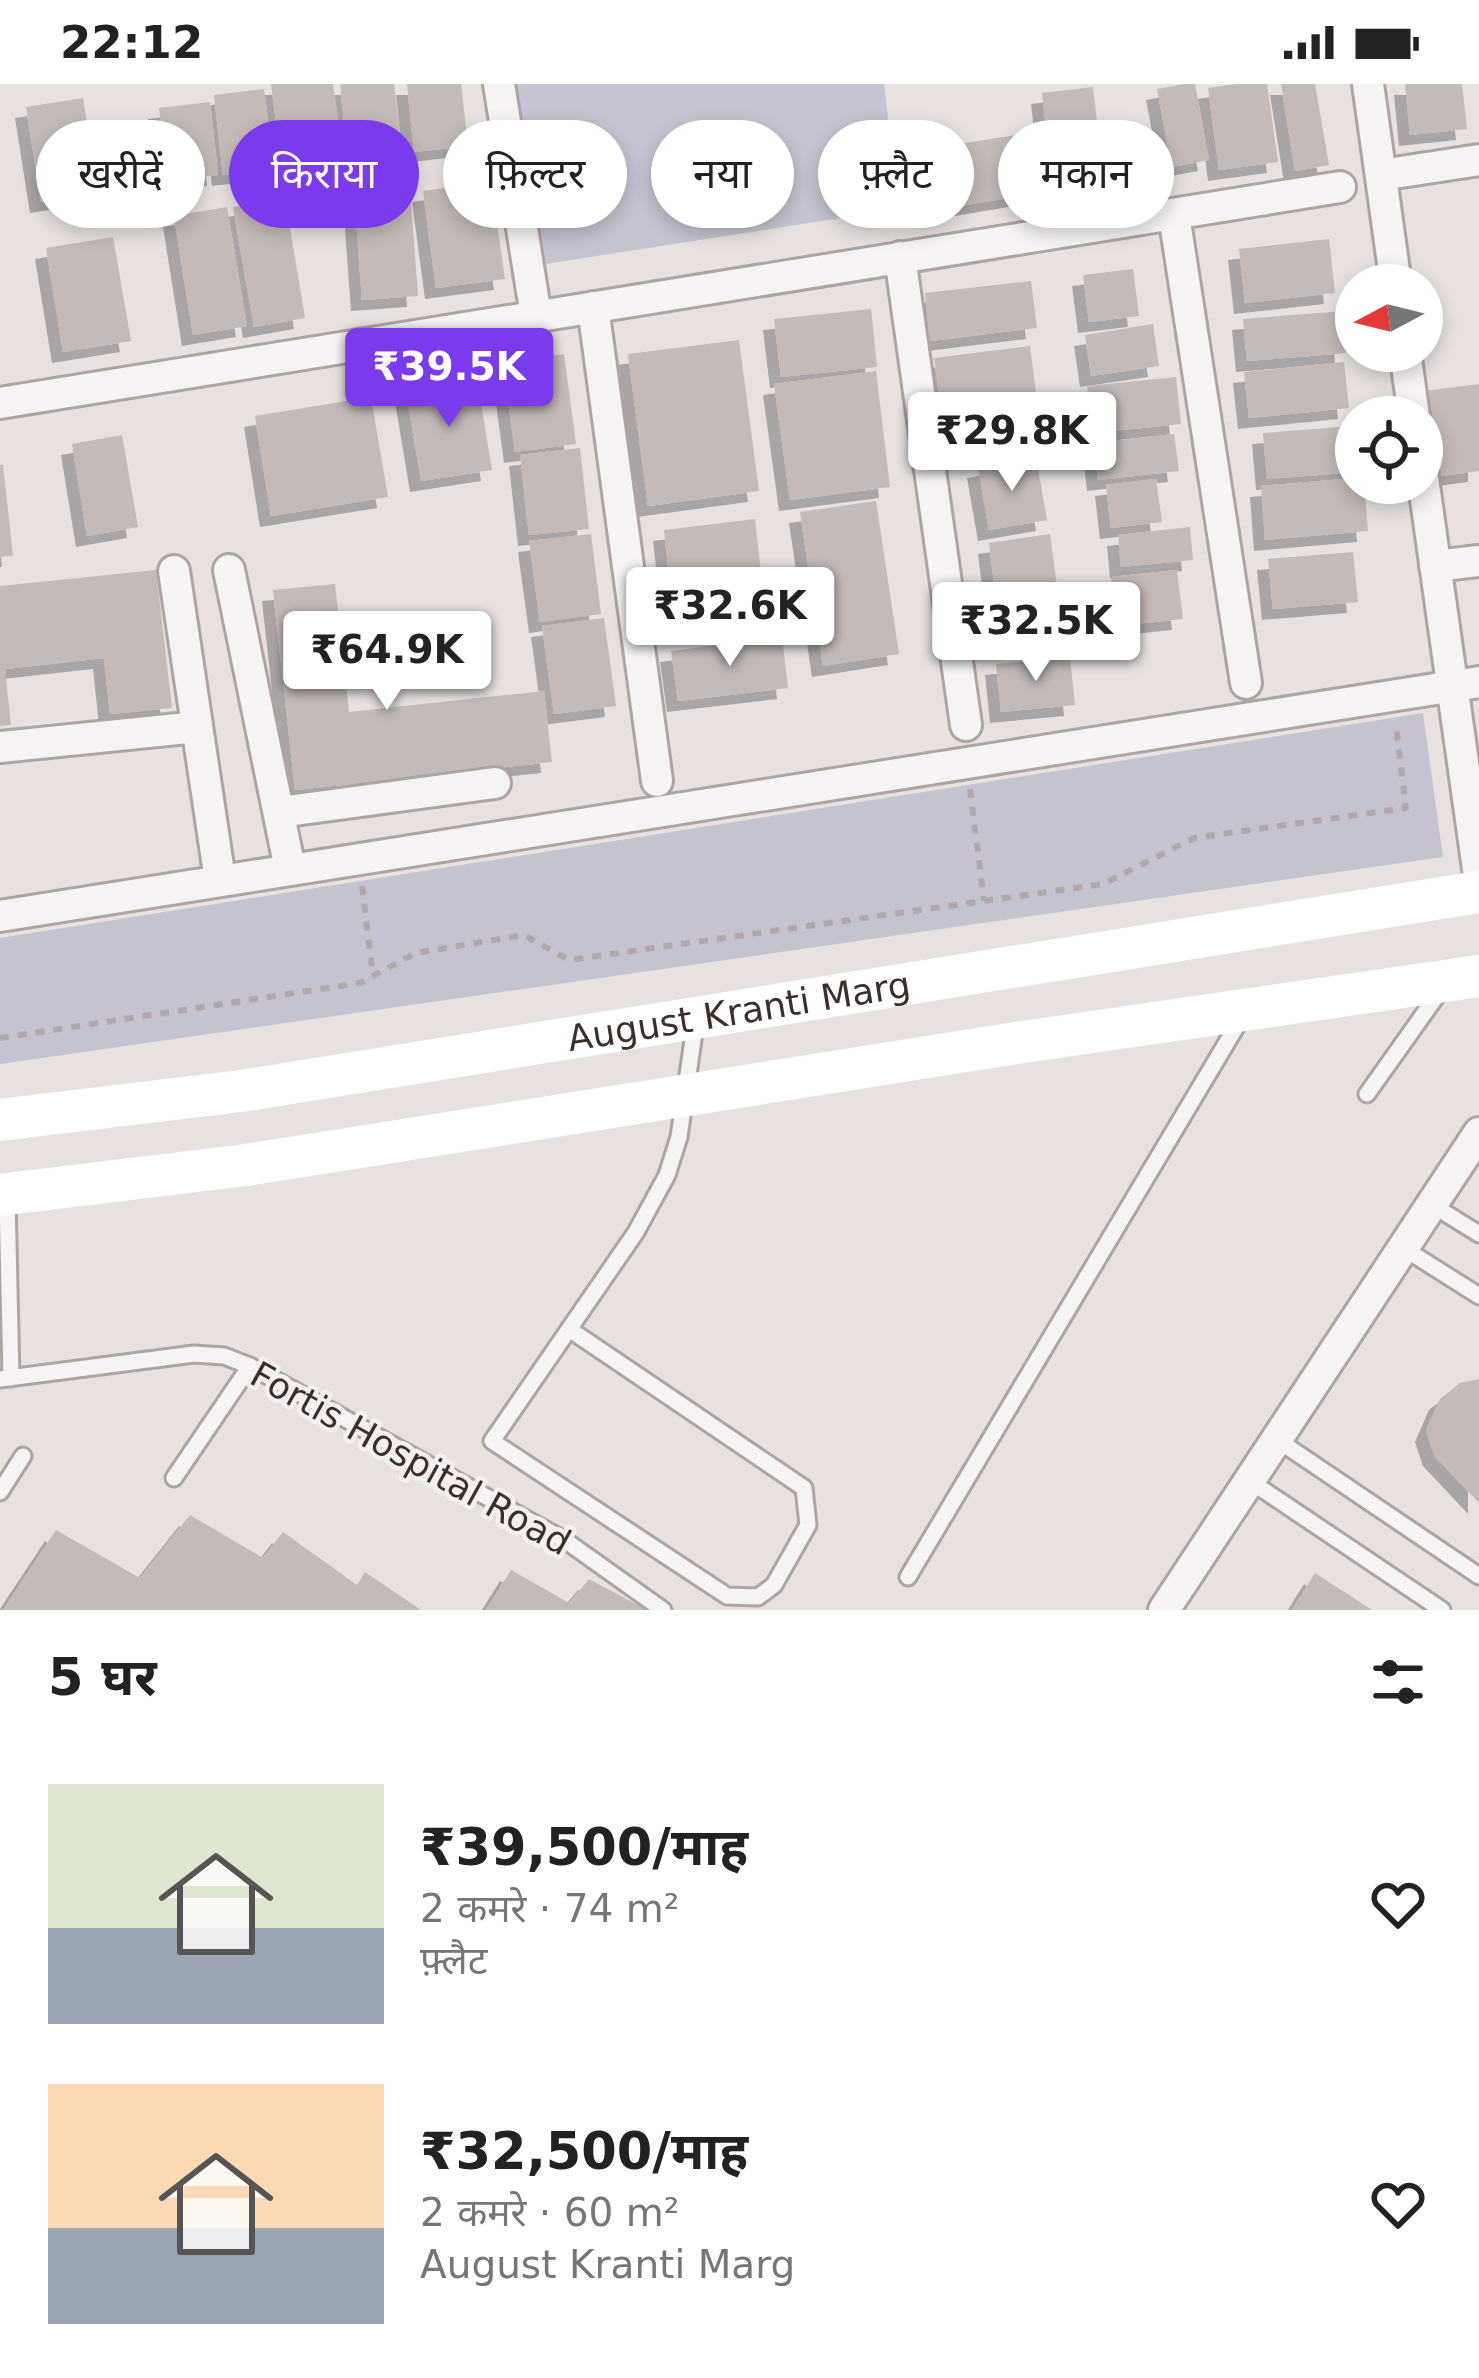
<!DOCTYPE html>
<html lang="hi">
<meta charset="utf-8">
<style>
:root{--surface:#fff;--page:#f2f2f2;--text:#222;--muted:#767676;--accent:#7c3aed}
body{margin:0;font-family:"DejaVu Sans","Noto Sans Devanagari",sans-serif;background:var(--page);color:var(--text);height:100vh;display:flex;flex-direction:column;font-size:45px;white-space:nowrap}
*{box-sizing:border-box;margin:0}
p{font-size:39px;color:var(--muted)}
.icon{flex:none;width:66px;height:66px;fill:none;stroke:currentColor;stroke-width:2;stroke-linecap:round;stroke-linejoin:round}
.map{position:relative;height:1526px;overflow:hidden}
.panel{display:flex;flex-direction:column;background:var(--surface);flex:1}
.panel>*{flex:none}
.top-card{position:absolute;left:36px;top:36px;width:1407px;height:108px;display:flex;gap:24px}
.needle{width:78px;rotate:263deg}
.tools{position:absolute;left:1335px;top:180px;display:grid;gap:24px}
.tools a{display:grid;place-items:center;width:108px;height:108px;border-radius:50%;background:var(--surface);box-shadow:0 6px 18px #0003;font-size:60px}
.price{position:absolute;translate:-50% -102px;padding:0 27px;border-radius:12px;background:#fff;color:#222;font-size:39px;line-height:78px;filter:drop-shadow(0 3px 6px #0008)}
.price::after{content:'';position:absolute;left:50%;top:72px;width:36px;height:27px;margin-left:-18px;background:inherit;clip-path:polygon(0 0,100% 0,50% 100%)}
.price.selected{background:var(--accent);color:#fff}
ul{padding:0;list-style:none}
li{display:flex;align-items:center;gap:36px;height:300px;padding:0 48px}
li span{display:grid;place-items:center;flex:none;width:336px;height:240px;border-radius:0px;color:#555}
li>.icon{margin-inline-start:auto}
span .icon{width:144px;height:144px;fill:#fffc;stroke-width:1}
li b{font-size:51px}
h2{display:flex;justify-content:space-between;align-items:center;height:144px;padding:0 48px;font-size:51px}
.pill{padding:0 42px;border-radius:54px;background:var(--surface);box-shadow:0 6px 18px #0003;font-size:42px;line-height:108px}
.pill.selected{background:var(--accent);color:#fff}
.status{display:flex;justify-content:space-between;align-items:center;height:84px;padding:0 60px;background:var(--surface);direction:ltr}
.status svg{height:33px;fill:currentColor}
.map>svg:first-child{display:block}
</style>
<div class="status"><b>22:12</b><svg viewBox="0 0 49 12"><path d="M0 12V9h3v3zM5 12V6h3v6zM10 12V3h3v9zM15 12V0h3v12zM26 1h20v11H26zM47 4h2v5h-2z"/></svg></div>
<div class="map">
<svg width="1479" height="1526" viewBox="0 0 1479 1526">
<defs>
<filter id="shadow"><feDropShadow dx="-11" dy="11" stdDeviation="0" flood-color="#0004"/></filter>
</defs>
<rect width="100%" height="100%" fill="#e8e1e0"/>
<path fill="#c6c2d1" d="M 514,0 L 884,0 L 899,125 L 539,181 Z
M 1423,629 L 1443,773 L 0,980 L 0,854 Z"/>
<path fill="#c4bab8" filter="url(#shadow)" d="M 271,0 L 333,0 L 343,74 L 282,82 Z
M 340,0 L 394,0 L 402,69 L 348,75 Z
M 407,0 L 461,0 L 468,62 L 414,68 Z
M 1184,0 L 1195,0 L 1209,76 L 1172,83 L 1157,5 Z
M 1236,0 L 1267,0 L 1278,78 L 1219,86 L 1208,4 Z
M 1281,0 L 1315,0 L 1329,81 L 1295,87 Z
M 1405,0 L 1462,0 L 1467,45 L 1410,51 Z
M 1093,3 L 1105,109 L 1054,115 L 1042,9 Z
M 264,5 L 274,85 L 223,91 L 214,11 Z
M 83,14 L 98,109 L 41,118 L 26,23 Z
M 210,18 L 218,91 L 168,97 L 159,24 Z
M 156,36 L 163,104 L 106,109 L 100,42 Z
M 1028,49 L 1038,109 L 924,128 L 915,67 Z
M 491,97 L 505,195 L 436,204 L 423,107 Z
M 285,114 L 305,234 L 254,243 L 233,123 Z
M 411,117 L 418,212 L 362,216 L 355,121 Z
M 227,123 L 247,242 L 193,251 L 174,132 Z
M 113,153 L 131,257 L 63,268 L 46,164 Z
M 1329,155 L 1335,209 L 1245,219 L 1239,165 Z
M 1133,185 L 1139,232 L 1089,238 L 1083,191 Z
M 1031,197 L 1037,244 L 930,257 L 925,209 Z
M 871,225 L 877,283 L 781,293 L 774,235 Z
M 1343,227 L 1346,269 L 1247,277 L 1243,235 Z
M 1153,240 L 1159,282 L 1091,292 L 1085,251 Z
M 739,256 L 759,407 L 648,422 L 628,270 Z
M 1030,262 L 1042,355 L 947,368 L 934,274 Z
M 564,270 L 576,360 L 515,368 L 503,279 Z
M 1344,278 L 1349,324 L 1249,334 L 1244,288 Z
M 876,287 L 890,403 L 790,416 L 774,300 Z
M 1176,293 L 1181,340 L 1092,349 L 1087,302 Z
M 477,296 L 492,386 L 421,397 L 406,307 Z
M 1479,300 L 1479,387 L 1434,393 L 1424,307 Z
M 371,313 L 388,413 L 271,432 L 255,332 Z
M 1352,342 L 1356,388 L 1267,395 L 1263,349 Z
M 1174,350 L 1179,387 L 1098,396 L 1094,359 Z
M 122,351 L 138,443 L 87,452 L 72,360 Z
M 580,364 L 589,445 L 529,451 L 520,371 Z
M 1036,373 L 1047,436 L 989,446 L 978,383 Z
M 0,381 L 3,381 L 13,472 L 0,473 Z
M 1356,394 L 1356,399 L 1364,399 L 1368,447 L 1265,456 L 1261,402 Z
M 1156,395 L 1162,438 L 1111,444 L 1106,401 Z
M 876,417 L 899,570 L 823,582 L 800,428 Z
M 755,435 L 766,533 L 675,543 L 664,446 Z
M 1190,443 L 1193,476 L 1121,483 L 1118,451 Z
M 591,450 L 601,530 L 540,538 L 529,457 Z
M 1050,450 L 1064,554 L 1002,563 L 989,459 Z
M 1353,468 L 1358,518 L 1273,525 L 1268,475 Z
M 156,486 L 172,624 L 110,630 L 104,574 L 5,585 L 11,641 L 0,642 L 0,502 Z
M 1177,486 L 1183,535 L 1116,542 L 1111,493 Z
M 335,500 L 349,628 L 544,607 L 552,678 L 295,706 L 273,506 Z
M 604,534 L 616,622 L 554,630 L 542,542 Z
M 782,553 L 788,604 L 678,617 L 671,567 Z
M 1070,573 L 1075,621 L 1001,628 L 996,580 Z
M 1479,1295 L 1479,1419 L 1434,1371 L 1426,1347 L 1440,1315 L 1460,1299 Z
M 190,1431 L 263,1474 L 283,1448 L 357,1501 L 365,1488 L 421,1526 L 3,1526 L 56,1446 L 140,1494 Z
M 511,1486 L 569,1519 L 589,1495 L 647,1526 L 486,1526 Z
M 1315,1489 L 1372,1526 L 1292,1526 Z"/>
<g fill="none" stroke-linecap="round" stroke-linejoin="round">
<g stroke="#aea4a2" stroke-width="21">
<path id="service" d="M 1367,1010 L 1443,903
M 7,1113 L 11,1294
M 1434,1122 L 1479,1150
M 1405,1165 L 1479,1212
M 569,1245 L 804,1404 L 808,1441 L 774,1501 L 758,1513 L 727,1512 L 492,1357 L 636,1148 L 667,1091 L 679,1053 L 696,935
M 0,1295 L 194,1270 L 224,1272 L 250,1282 L 566,1457 L 663,1526
M 1279,1357 L 1479,1492
M 174,1394 L 250,1282
M 1250,1397 L 1442,1526
M 0,1408 L 23,1372
M 908,1493 L 1242,933"/>
</g>
<g stroke="#aea4a2" stroke-width="36">
<path id="minor" d="M 499,0 L 536,232
M 1368,0 L 1396,201
M 1381,91 L 1479,76
M 1174,131 L 1246,599
M 900,173 L 966,641
M 593,223 L 657,697
M 1405,267 L 1414,333
M 0,319 L 1340,103
M 1422,387 L 1479,792
M 1435,482 L 1479,477
M 229,486 L 290,785
M 174,487 L 220,796
M 0,663 L 197,643
M 280,728 L 495,699
M 0,832 L 1479,598
M 1164,1526 L 1479,1049"/>
</g>
<path stroke="#b1a8a7" stroke-width="6" stroke-dasharray="9 9" stroke-linecap="butt" d="M 970,705 L 984,817
M 362,802 L 373,892
M 0,954 L 360,899 L 416,869 L 524,851 L 569,876 L 1103,800 L 1194,754 L 1406,724 L 1396,642"/>
<use href="#service" stroke="#f7f3f3" stroke-width="15"/>
<use href="#minor" stroke="#f7f3f3" stroke-width="30"/>
<g stroke="#fff" stroke-width="42">
<path id="s1" d="M 0,1036 L 241,1007 L 1479,808"/>
<path d="M 0,1111 L 246,1081 L 1016,959 L 1479,892"/>
</g>
</g>
<g text-anchor="middle" stroke-width="9" stroke-linejoin="round" paint-order="stroke">
<g font-size="36" fill="#3e2e2b" stroke="#f5f0f0">
<text dy="13" stroke="none"><textPath href="#s1" startOffset="747">August Kranti Marg</textPath></text>
<text transform="translate(411 1374) rotate(29)" y="13">Fortis Hospital Road</text>
</g>
</g>
</svg>
<div class="tools">
<a><svg class="needle" viewBox="-14 -14 28 28"><path d="M0-13l5 13h-10z" fill="#e53935"/><path d="M0 13l5-13h-10z" fill="#767676"/></svg></a>
<a><svg class="icon" aria-label="locate" viewBox="0 0 24 24"><circle cx="12" cy="12" r="6"/><path d="M12 2v4M12 18v4M2 12h4M18 12h4"/></svg></a>
</div>
<b class="price selected" style="left:449px;top:346px">₹39.5K</b>
<b class="price" style="left:1012px;top:410px">₹29.8K</b>
<b class="price" style="left:730px;top:585px">₹32.6K</b>
<b class="price" style="left:1036px;top:600px">₹32.5K</b>
<b class="price" style="left:387px;top:629px">₹64.9K</b>
<div class="top-card">
<a class="pill">खरीदें</a>
<a class="pill selected">किराया</a>
<a class="pill">फ़िल्टर</a>
<a class="pill">नया</a>
<a class="pill">फ़्लैट</a>
<a class="pill">मकान</a>
</div>
</div>
<section class="panel">
<h2>5 घर<svg class="icon" aria-label="filters" viewBox="0 0 24 24"><path d="M4 7h16M4 17h16"/><circle cx="9" cy="7" r="2"/><circle cx="15" cy="17" r="2"/></svg></h2>
<ul>
<li><span style="background:linear-gradient(#dfe7d0 60%,#9aa5b1 0)"><svg class="icon" aria-label="home" viewBox="0 0 24 24"><path d="M3 11l9-7 9 7M6 9v11h12V9"/></svg></span><div><b>₹39,500/माह</b><p>2 कमरे · 74 m²</p><p>फ़्लैट</p></div><svg class="icon" aria-label="heart" viewBox="0 0 24 24"><path d="M12 20l-8-8c-3-5 5-10 8-4 3-6 11-1 8 4z"/></svg></li>
<li><span style="background:linear-gradient(#ffd9b3 60%,#9aa5b1 0)"><svg class="icon" aria-label="home" viewBox="0 0 24 24"><path d="M3 11l9-7 9 7M6 9v11h12V9"/></svg></span><div><b>₹32,500/माह</b><p>2 कमरे · 60 m²</p><p>August Kranti Marg</p></div><svg class="icon" aria-label="heart" viewBox="0 0 24 24"><path d="M12 20l-8-8c-3-5 5-10 8-4 3-6 11-1 8 4z"/></svg></li>
</ul>
</section>
